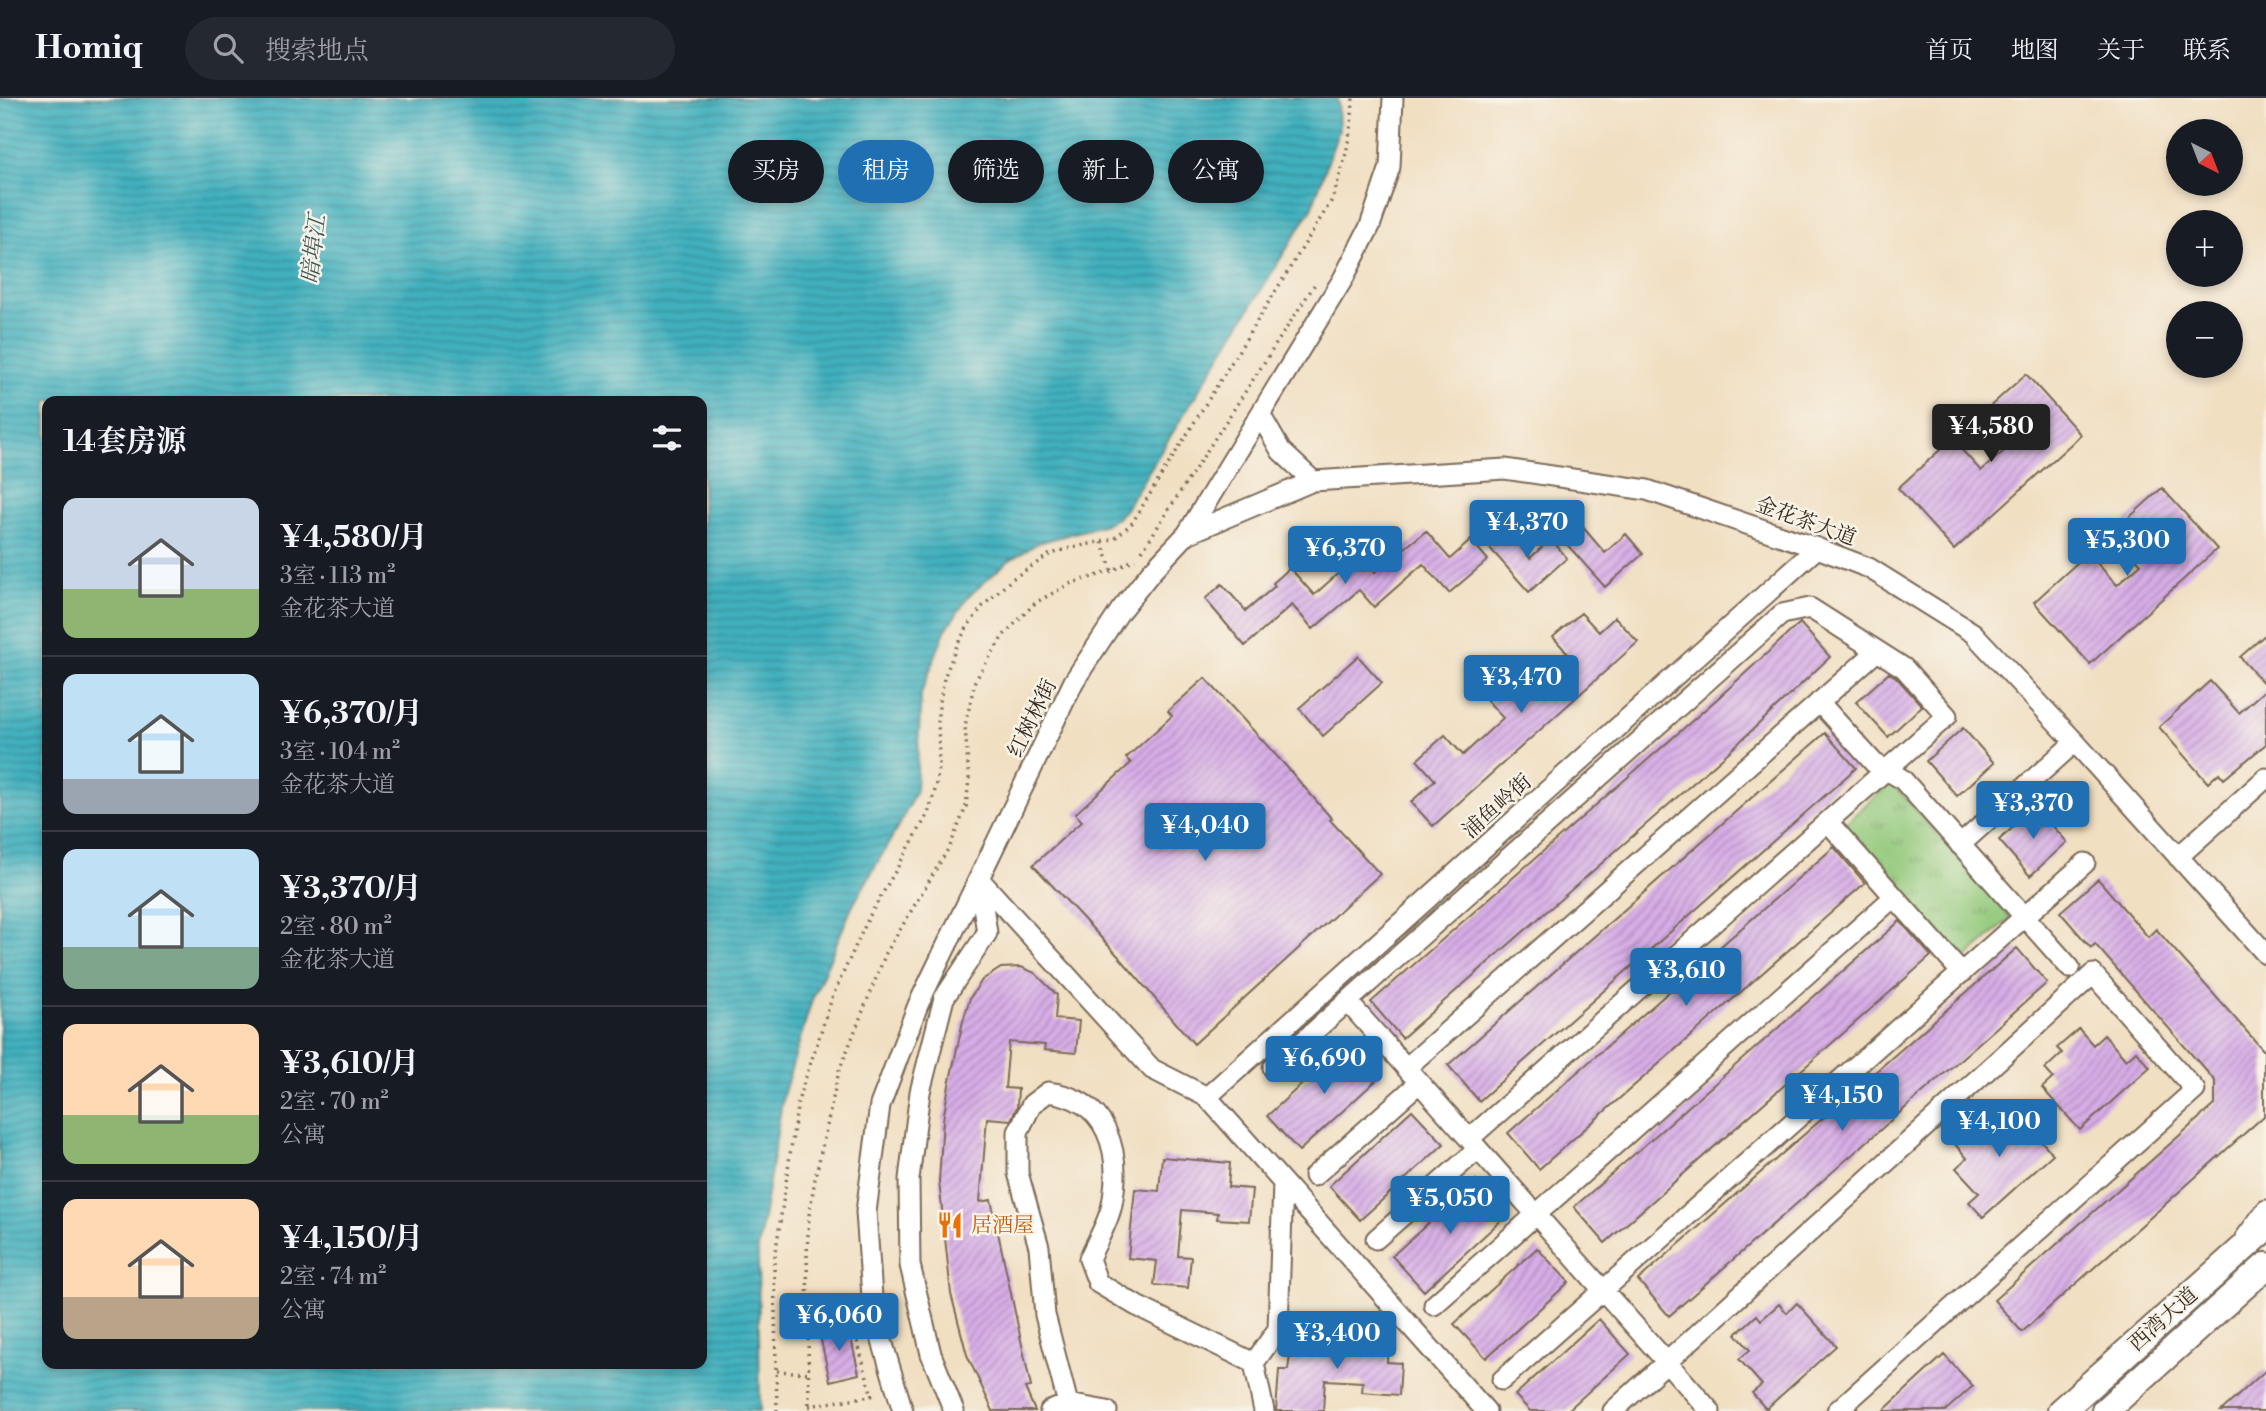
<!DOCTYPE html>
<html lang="zh">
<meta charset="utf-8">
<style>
:root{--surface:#171b24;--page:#242831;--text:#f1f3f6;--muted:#9ea1a6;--line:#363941;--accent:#1f6fb2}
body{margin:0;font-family:"Libre Bodoni","Noto Serif SC",serif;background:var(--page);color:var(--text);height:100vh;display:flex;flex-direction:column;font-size:26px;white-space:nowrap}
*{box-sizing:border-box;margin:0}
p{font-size:23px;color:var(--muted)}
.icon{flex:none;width:38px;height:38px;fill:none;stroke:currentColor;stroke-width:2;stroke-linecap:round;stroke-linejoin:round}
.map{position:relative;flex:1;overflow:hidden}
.panel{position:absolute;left:42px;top:298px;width:665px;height:973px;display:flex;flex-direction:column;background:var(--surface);border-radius:14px;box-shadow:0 4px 10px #0003}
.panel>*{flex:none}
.guide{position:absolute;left:728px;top:42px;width:665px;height:63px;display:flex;gap:14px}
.needle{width:46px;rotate:138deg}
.fabs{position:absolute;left:2166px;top:21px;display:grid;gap:14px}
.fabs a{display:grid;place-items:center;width:77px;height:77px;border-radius:50%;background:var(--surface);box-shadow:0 4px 10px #0003;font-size:35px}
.price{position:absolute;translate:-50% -60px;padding:0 16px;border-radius:7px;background:var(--accent);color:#fff;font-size:23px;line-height:46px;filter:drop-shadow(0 2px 4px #0008)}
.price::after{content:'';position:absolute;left:50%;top:42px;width:21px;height:16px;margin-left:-10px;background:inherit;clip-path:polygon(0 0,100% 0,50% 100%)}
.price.current{background:#222;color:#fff}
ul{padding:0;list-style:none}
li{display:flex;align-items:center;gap:21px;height:175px;padding:0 21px}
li+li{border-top:2px solid var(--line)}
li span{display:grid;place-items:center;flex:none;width:196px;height:140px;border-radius:14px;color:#555}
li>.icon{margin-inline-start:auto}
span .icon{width:84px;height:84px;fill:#fffc;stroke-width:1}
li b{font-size:30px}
h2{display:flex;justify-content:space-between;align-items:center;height:84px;padding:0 21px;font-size:30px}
.pill{padding:0 24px;border-radius:32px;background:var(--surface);box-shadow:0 4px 10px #0003;font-size:24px;line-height:63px}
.pill.current{background:var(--accent);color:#fff}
header{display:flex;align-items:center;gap:42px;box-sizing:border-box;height:98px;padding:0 35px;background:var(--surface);border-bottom:2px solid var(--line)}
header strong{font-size:33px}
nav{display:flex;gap:38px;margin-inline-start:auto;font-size:24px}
.search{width:490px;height:63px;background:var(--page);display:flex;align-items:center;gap:18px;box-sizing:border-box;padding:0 24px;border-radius:38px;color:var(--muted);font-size:26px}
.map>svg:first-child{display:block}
</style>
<header>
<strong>Homiq</strong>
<div class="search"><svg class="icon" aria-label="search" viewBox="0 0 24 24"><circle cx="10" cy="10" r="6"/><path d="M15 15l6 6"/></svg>搜索地点</div>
<nav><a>首页</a><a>地图</a><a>关于</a><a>联系</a></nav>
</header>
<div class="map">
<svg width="2266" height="1313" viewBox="0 0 2266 1313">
<defs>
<pattern id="grass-tufts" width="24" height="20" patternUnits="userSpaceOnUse" patternTransform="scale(1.75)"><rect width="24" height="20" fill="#93c97c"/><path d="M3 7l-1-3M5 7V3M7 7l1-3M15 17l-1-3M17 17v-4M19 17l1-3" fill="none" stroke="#79a365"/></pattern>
<pattern id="water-rules" width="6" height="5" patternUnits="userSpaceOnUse" patternTransform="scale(1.75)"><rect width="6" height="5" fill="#41b0be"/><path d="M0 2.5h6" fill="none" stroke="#388f9a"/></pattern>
<pattern id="building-hatch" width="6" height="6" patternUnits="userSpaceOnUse" patternTransform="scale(1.75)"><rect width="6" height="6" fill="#d7ade7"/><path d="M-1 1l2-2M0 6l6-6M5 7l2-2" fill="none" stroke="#b08dbb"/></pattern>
</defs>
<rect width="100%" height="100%" fill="#f7f3e8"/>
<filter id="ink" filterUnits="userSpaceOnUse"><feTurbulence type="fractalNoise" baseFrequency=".0143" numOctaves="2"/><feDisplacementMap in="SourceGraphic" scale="14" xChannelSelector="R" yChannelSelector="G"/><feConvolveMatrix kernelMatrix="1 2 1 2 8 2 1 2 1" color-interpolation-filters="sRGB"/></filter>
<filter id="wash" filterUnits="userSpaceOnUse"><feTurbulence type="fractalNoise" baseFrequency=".00686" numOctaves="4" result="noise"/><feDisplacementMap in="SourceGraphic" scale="28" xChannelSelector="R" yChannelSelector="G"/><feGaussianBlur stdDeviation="1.57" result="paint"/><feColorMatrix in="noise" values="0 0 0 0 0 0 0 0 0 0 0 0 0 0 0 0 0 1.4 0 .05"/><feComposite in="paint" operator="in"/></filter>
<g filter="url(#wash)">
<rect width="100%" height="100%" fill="#f1dfc2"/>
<path fill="url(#grass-tufts)" stroke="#677a4d" stroke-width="2" d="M 1891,684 L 2011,820 L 1963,863 L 1843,727 Z"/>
<path fill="url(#water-rules)" stroke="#3e6d6e" stroke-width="2" fill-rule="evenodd" d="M 0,0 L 1338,0 L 1339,31 L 1312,110 L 1126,410 L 1117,420 L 1103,427 L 1038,445 L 1007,464 L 969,498 L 945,533 L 921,596 L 916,692 L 902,722 L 852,809 L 812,902 L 783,998 L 758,1151 L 760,1313 L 0,1313 ZM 47,303 L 702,303 L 702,1265 L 47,1265 Z"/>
<g id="blocks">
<path fill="url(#building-hatch)" d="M 2026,276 L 2081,337 L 1954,452 L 1898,390 L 1952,341 L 1981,373 L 2005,352 L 1976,321 Z
M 2162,390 L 2217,451 L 2090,566 L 2034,504 L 2088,455 L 2117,487 L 2141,466 L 2112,435 Z
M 1581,427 L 1605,455 L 1626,436 L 1643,456 L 1605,489 L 1564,443 Z
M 1506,432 L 1530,460 L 1551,441 L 1567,460 L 1529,494 L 1488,448 Z
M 1426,433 L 1450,461 L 1471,442 L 1488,462 L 1449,495 L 1423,466 L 1374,509 L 1359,492 L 1313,531 L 1292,507 L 1245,548 L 1205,501 L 1222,486 L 1246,513 L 1275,488 L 1273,485 L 1290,470 L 1314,497 L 1342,472 L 1333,462 L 1351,447 L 1375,474 Z
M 1581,515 L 1599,534 L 1615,519 L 1638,544 L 1433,728 L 1411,704 L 1435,682 L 1417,662 L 1445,637 L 1463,657 L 1503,620 L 1486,601 L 1513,576 L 1531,596 L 1571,559 L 1553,539 Z
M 1800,525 L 1830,559 L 1731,652 L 1402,940 L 1371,904 L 1717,601 Z
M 2266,536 L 2266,588 L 2240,559 Z
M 1358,558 L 1382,585 L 1323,638 L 1299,610 Z
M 1889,575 L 1896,579 L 1922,608 L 1888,639 L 1856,604 Z
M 1205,580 L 1285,667 L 1332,721 L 1330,722 L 1380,776 L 1194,946 L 1121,861 L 1033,767 L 1082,723 L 1075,716 L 1131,665 L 1126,660 L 1172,618 L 1168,613 Z
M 2210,583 L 2239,615 L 2266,591 L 2266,646 L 2224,681 L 2219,675 L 2208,685 L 2159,629 Z
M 1963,630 L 1994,665 L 1957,698 L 1926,663 Z
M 1825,635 L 1856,670 L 1479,1003 L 1448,967 Z
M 2036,709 L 2067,744 L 2030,778 L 1999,742 Z
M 1834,749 L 1865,785 L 1539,1071 L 1508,1035 Z
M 2098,781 L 2148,839 L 2156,831 L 2264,953 L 2264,1018 L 2022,1234 L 1994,1202 L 2215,1006 L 2215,983 L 2095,846 L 2091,850 L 2060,814 Z
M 1900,823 L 1931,858 L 1605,1145 L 1574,1109 Z
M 2017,850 L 2047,885 L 1669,1218 L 1638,1182 Z
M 1021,869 L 1035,875 L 1057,897 L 1055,921 L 1079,923 L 1076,955 L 1044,952 L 1045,947 L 1009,944 L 1005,990 L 1018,991 L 1017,1009 L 1011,1022 L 987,1020 L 980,1104 L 991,1102 L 1031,1289 L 1025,1290 L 1035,1313 L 993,1313 L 967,1257 L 951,1196 L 939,1083 L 943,1022 L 949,987 L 963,923 L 970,900 L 982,882 L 1001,870 Z
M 2079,931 L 2093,947 L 2104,937 L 2126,962 L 2136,953 L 2150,969 L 2080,1032 L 2042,990 L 2053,980 L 2045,971 L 2062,955 L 2057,950 Z
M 1350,942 L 1382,977 L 1299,1053 L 1267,1018 Z
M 1412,1012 L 1444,1046 L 1360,1122 L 1329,1088 Z
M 2015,1014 L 2053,1056 L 1983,1119 L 1969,1104 L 1979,1095 L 1956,1070 L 1967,1060 L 1953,1044 L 1974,1025 L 1979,1030 L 1996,1015 L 2004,1023 Z
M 1162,1059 L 1230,1065 L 1228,1089 L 1252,1091 L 1249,1123 L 1217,1121 L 1218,1115 L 1182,1112 L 1178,1158 L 1191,1159 L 1188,1190 L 1154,1187 L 1157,1163 L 1128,1160 L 1135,1091 L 1159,1093 Z
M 1476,1082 L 1507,1117 L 1424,1193 L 1392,1158 Z
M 1537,1150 L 1569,1184 L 1486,1260 L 1454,1226 Z
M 1797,1205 L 1836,1248 L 1766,1311 L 1752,1295 L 1762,1287 L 1739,1261 L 1750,1252 L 1736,1236 L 1757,1217 L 1761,1222 L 1779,1206 L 1787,1215 Z
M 1599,1221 L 1630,1256 L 1567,1313 L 1530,1313 L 1515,1297 Z
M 848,1227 L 859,1276 L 830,1283 L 819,1233 Z
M 1313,1235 L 1388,1240 L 1387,1264 L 1401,1265 L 1399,1297 L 1362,1294 L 1363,1284 L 1325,1282 L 1323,1313 L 1276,1313 L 1279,1272 L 1288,1272 L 1290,1257 L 1311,1259 Z
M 1944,1257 L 1973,1288 L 1945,1313 L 1883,1313 Z
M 2266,1272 L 2266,1313 L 2221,1313 Z"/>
</g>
</g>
<g filter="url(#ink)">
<use href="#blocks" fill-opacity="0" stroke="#7b6957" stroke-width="2"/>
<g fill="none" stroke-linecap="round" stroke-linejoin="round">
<g stroke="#7b6957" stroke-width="23">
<path id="minor" d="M 1261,318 L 1281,353 L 1313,383
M 1187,436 L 1313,383 L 1505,371 L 1647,392 L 1817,450 L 1869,470 L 1973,535 L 2075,644 L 2266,856
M 1819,604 L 1874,665 L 1902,681 L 2070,870
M 1828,724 L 1962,875
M 1960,747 L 2075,644
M 2178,759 L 2266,680
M 979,781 L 1152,971 L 1207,999 L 1486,1313
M 1347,903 L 1710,1313
M 1273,970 L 1782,516 L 1810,510 L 1904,570 L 1947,618 L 1469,1041
M 1406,970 L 1876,554
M 1207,999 L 1817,450
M 1314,1078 L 1419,985
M 2246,1139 L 2266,1112
M 1376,1141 L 1478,1051
M 1434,1207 L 1894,799
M 1254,1265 L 1278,1231 L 1283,1085
M 1502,1282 L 2085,765
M 1068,1306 L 1045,1217 L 1039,1149 L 1018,1075 L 1018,1034 L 1032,1006 L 1048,994 C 1108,1001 1122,1054 1112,1106 C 1109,1124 1096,1144 1089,1161 L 1098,1185 L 1137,1208 L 1254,1265 L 1264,1313
M 903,1313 L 873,1213 L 866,1114 L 880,1007 L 918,907 L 1074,583 L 1120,513 L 1151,474 L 1187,436 L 1343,181 L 1370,128 L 1390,69 L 1393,0
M 954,1313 L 931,1256 L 910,1167 L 909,1081 L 920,994 L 944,900 L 987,835 L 979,781
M 1050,1313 L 1068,1306 L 1107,1313
M 1613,1313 L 2093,876 L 2195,992 L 1837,1313"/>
</g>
<g stroke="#7b6957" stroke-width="30">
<path id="major" d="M 2061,1313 L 2266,1130
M 2105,1313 L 2266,1168"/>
</g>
<path stroke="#7b6957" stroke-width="3.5" stroke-dasharray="2 5" stroke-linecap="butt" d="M 1102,444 L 1112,473
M 1142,453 L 1315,186
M 852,1223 L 872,1298
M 777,1273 L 809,1275
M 809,1308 L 877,1297
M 777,1313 L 774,1165 L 798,1003 L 833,897 L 869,819 L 928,716 L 935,692 L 939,668 L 938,615 L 944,580 L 958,545 L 968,528 L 982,509 L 1012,481 L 1049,457 L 1066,451 L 1114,441 L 1132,425 L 1332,102 C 1344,68 1352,36 1353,0
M 809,1313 L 807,1156 L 809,1117 L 815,1081 L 839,973 L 886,855 L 950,748 L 966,709 L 969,681 L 965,628 L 975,583 L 1003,538 L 1035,505 L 1069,486 L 1112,473 L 1135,461"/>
<use href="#minor" stroke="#fff" stroke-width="19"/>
<use href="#major" stroke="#fff" stroke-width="26"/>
</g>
</g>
<defs>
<g id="restaurant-bare" transform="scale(2.1)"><path d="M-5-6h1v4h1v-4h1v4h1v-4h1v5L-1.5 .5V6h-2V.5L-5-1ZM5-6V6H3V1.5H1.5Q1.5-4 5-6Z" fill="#e8710a" stroke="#f7f3e8" stroke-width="2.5" paint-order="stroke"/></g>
</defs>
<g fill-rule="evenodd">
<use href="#restaurant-bare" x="950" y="1127"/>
</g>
<g text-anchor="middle" stroke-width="5" stroke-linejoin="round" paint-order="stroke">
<g font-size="21" fill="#3b2a1e" stroke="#f7f3e8">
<text transform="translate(1806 423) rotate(20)" y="7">金花茶大道</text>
<text transform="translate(1032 620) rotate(-64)" y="7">红树林街</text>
<text transform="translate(1497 708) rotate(-42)" y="7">浦鱼岭街</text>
<text transform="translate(2163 1221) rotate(-42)" y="7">西湾大道</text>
</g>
<g font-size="21" fill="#c56008" stroke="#f7f3e8" text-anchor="start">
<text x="971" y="1134">居酒屋</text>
</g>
<g font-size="23" font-style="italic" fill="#3d5956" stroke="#f7f3e8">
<text transform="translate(313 151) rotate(-83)" y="8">暗埠江</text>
</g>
</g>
</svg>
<div class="fabs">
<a><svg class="needle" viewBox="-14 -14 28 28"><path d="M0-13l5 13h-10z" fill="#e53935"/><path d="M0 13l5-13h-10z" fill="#9ea1a6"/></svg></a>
<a>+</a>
<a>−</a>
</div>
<b class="price current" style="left:1991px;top:366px">¥4,580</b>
<b class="price" style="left:1527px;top:462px">¥4,370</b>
<b class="price" style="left:2127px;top:480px">¥5,300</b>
<b class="price" style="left:1345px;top:488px">¥6,370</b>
<b class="price" style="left:1521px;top:617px">¥3,470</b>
<b class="price" style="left:2033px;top:743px">¥3,370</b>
<b class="price" style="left:1205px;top:765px">¥4,040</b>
<b class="price" style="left:1686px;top:910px">¥3,610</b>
<b class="price" style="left:1324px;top:998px">¥6,690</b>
<b class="price" style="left:1842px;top:1035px">¥4,150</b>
<b class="price" style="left:1999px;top:1061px">¥4,100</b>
<b class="price" style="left:1450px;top:1138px">¥5,050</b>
<b class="price" style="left:839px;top:1255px">¥6,060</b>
<b class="price" style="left:1337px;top:1273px">¥3,400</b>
<div class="guide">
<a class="pill">买房</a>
<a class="pill current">租房</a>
<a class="pill">筛选</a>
<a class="pill">新上</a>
<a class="pill">公寓</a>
</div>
<section class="panel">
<h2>14套房源<svg class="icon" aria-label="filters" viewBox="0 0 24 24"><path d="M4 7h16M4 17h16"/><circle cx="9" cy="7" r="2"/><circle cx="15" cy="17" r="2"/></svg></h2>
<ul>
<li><span style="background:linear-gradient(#c9d6e8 65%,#8fb573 0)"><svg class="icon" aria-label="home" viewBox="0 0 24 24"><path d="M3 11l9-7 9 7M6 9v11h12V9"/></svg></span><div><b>¥4,580/月</b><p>3室 · 113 m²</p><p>金花茶大道</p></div></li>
<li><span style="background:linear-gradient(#bfe0f5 75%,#9aa5b1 0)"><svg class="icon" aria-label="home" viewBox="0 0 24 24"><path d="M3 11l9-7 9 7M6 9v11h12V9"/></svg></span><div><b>¥6,370/月</b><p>3室 · 104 m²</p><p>金花茶大道</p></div></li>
<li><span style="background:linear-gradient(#bfe0f5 70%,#7fa58c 0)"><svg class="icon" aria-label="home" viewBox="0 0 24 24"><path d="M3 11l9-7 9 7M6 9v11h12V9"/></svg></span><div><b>¥3,370/月</b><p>2室 · 80 m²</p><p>金花茶大道</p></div></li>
<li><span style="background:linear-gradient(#ffd9b3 65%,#8fb573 0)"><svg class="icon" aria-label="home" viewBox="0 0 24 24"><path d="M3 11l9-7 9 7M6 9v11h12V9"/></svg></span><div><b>¥3,610/月</b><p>2室 · 70 m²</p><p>公寓</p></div></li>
<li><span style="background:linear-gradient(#ffd9b3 70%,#b9a48a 0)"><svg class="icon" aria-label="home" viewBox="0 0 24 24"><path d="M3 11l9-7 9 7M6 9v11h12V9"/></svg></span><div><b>¥4,150/月</b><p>2室 · 74 m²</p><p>公寓</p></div></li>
</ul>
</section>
</div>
